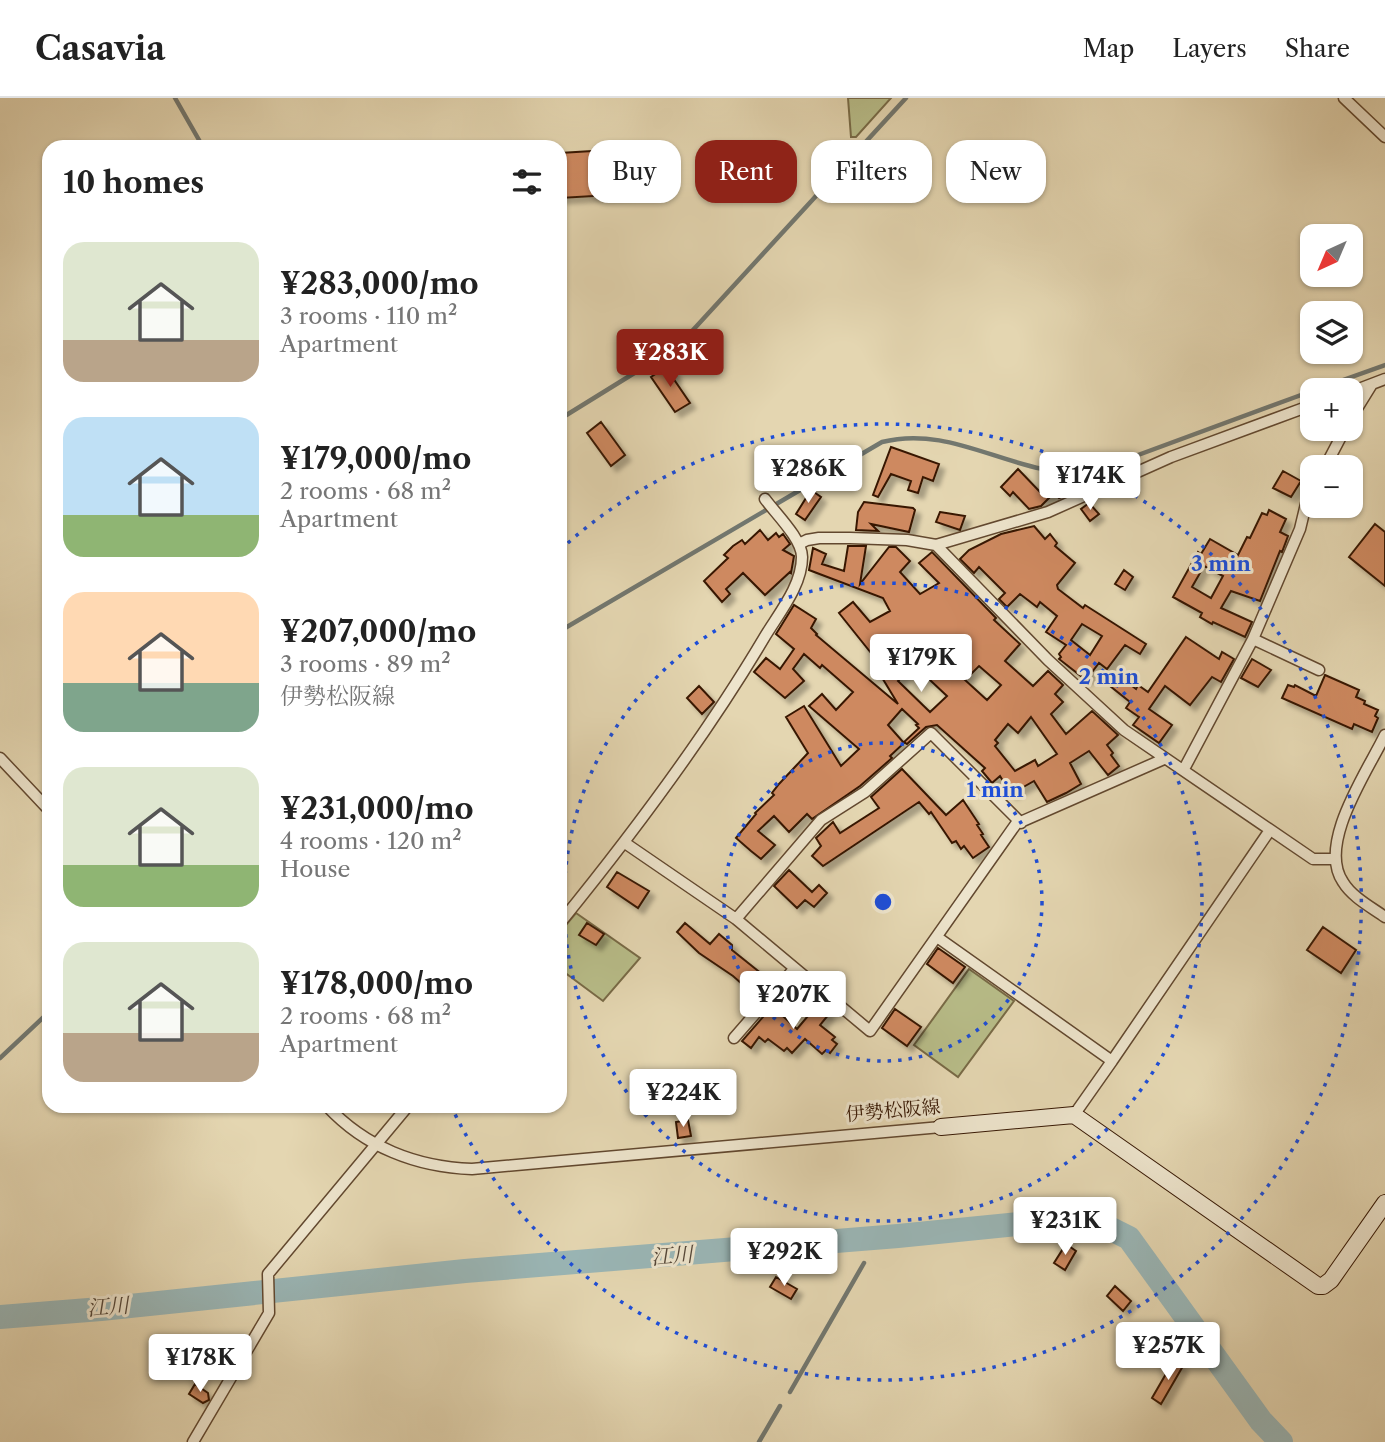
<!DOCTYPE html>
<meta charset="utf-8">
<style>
:root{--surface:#fff;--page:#f6f6f6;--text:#222;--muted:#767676;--line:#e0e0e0;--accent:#8f2418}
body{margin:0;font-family:"Libre Caslon Text","Noto Serif JP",serif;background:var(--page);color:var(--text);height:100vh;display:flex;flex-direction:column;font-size:26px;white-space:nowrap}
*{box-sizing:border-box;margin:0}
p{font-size:23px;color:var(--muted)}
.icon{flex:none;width:38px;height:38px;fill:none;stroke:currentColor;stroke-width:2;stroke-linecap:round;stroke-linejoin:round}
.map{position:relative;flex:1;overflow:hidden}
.drawer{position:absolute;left:42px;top:42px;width:525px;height:973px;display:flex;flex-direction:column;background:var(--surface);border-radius:21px;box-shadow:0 2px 5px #0004}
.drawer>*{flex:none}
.top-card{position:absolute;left:588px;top:42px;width:665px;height:63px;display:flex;gap:14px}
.needle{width:46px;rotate:224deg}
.buttons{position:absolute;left:1300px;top:126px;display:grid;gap:14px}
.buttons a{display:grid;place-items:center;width:63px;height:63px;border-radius:14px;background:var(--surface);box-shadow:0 2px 5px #0004;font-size:35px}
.price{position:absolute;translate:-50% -60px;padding:0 16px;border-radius:7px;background:#fff;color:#222;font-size:23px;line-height:46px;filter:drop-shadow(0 2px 4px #0008)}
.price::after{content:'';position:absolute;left:50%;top:42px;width:21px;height:16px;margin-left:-10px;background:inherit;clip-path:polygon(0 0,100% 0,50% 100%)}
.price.active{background:var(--accent);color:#fff}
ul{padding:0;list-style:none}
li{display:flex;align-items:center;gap:21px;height:175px;padding:0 21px}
li span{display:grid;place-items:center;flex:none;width:196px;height:140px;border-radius:21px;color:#555}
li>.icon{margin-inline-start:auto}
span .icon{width:84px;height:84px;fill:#fffc;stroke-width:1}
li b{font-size:30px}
h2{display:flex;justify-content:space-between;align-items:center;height:84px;padding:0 21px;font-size:30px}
.chip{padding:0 24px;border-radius:21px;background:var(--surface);box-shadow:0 2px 5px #0004;font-size:24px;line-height:63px}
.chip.active{background:var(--accent);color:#fff}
header{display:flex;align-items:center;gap:42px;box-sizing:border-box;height:98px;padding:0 35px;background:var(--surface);border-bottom:2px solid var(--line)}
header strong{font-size:33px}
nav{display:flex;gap:38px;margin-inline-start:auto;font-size:24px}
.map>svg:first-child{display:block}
</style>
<header>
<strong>Casavia</strong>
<nav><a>Map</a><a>Layers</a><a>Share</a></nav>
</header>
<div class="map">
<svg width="1385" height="1344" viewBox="0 0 1385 1344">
<defs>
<filter id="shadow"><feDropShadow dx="5.5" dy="5.5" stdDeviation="2" flood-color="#0004"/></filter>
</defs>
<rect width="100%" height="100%" fill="#e4d6b1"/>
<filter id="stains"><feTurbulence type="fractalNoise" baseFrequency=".00286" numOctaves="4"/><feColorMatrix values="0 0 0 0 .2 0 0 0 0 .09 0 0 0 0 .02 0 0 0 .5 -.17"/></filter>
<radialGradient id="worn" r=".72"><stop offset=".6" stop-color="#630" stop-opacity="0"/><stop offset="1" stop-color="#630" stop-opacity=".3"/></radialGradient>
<path fill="#b8bd89" stroke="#786a46" stroke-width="2" d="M 848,0 L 891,0 L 856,39 L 851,39 Z
M 576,815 L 640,860 L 603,903 L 560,871 L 560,834 Z
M 969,871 L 1014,903 L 958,979 L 914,947 Z"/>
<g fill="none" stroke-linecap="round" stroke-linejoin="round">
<path stroke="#72776f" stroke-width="4.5" d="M 175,0 L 203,49
M 682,244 L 906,0
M 1315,292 L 1385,267
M 560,321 L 670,253
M 560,533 L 882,344 C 956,325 1017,382 1092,374 L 1312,293
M 0,960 L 49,914
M 790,1294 L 864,1165
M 759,1344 L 780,1308"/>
<path stroke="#9ab6b6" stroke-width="24" d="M 0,1219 L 101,1211 L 465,1173 L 898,1138 L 1068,1121 L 1099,1125 L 1129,1140 L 1261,1323 L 1281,1344"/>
</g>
<path fill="#ce8961" stroke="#371804" stroke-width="2" fill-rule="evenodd" filter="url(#shadow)" d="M 658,49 L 661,94 L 560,100 L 560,55 Z
M 669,267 L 676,278 L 673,280 L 690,305 L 675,314 L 651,279 Z
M 601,324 L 625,357 L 611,368 L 587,335 Z
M 891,349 L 939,366 L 933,383 L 923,379 L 918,395 L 908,392 L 911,383 L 891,376 L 878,399 L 873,397 Z
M 1018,371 L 1040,394 L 1065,382 L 1076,393 L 1059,400 L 1054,395 L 1041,408 L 1029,411 L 1013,394 L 1010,398 L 1001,389 Z
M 1283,373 L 1301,383 L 1291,399 L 1273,390 Z
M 811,392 L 821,399 L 805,422 L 796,416 Z
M 864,404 L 913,410 L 915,412 L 909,434 L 871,426 L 878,433 L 856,432 L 858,414 Z
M 1089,405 L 1099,416 L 1090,423 L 1081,411 Z
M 1269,412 L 1286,421 L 1280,434 L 1288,438 L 1282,454 L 1280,453 L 1260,503 L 1231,493 L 1221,510 L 1252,524 L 1245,539 L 1213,524 L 1212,526 L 1200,519 L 1202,515 L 1173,499 L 1198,454 L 1201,456 L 1210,441 L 1238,457 L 1247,439 L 1250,440 L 1262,415 L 1267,417 ZM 1204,468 L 1223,478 L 1211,500 L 1192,489 Z
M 940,414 L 965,418 L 960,432 L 936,424 Z
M 1375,426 L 1385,434 L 1385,488 L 1349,459 Z
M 1034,428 L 1045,441 L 1050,436 L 1057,445 L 1055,448 L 1075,465 L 1057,487 L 1058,491 L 1083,510 L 1085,507 L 1146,546 L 1140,556 L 1125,547 L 1107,571 L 1099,565 L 1086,582 L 1059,561 L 1061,559 L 1059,556 L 1066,547 L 1046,534 L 1057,518 L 1040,504 L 1037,509 L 1020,496 L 1007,509 L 999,501 L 1005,495 L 979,469 L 974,475 L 960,461 L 969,452 L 1001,436 ZM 1082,526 L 1102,538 L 1090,557 L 1071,542 Z
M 760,432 L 768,442 L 776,435 L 779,439 L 783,436 L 790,446 L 783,452 L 794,458 L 791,475 L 790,474 L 765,497 L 743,475 L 726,491 L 730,496 L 722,504 L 704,483 L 728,460 L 724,457 L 733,448 L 742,442 L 745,446 Z
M 848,448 L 866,448 L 860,486 L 889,449 L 896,449 L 910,463 L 900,474 L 920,496 L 939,485 L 919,465 L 932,454 L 996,520 L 994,522 L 1020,546 L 1005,563 L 1033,588 L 1048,573 L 1063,587 L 1055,596 L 1063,604 L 1051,616 L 1066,636 L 1092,613 L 1118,637 L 1107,647 L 1113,655 L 1111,657 L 1119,668 L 1108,677 L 1089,653 L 1070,665 L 1081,686 L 1066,695 L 1047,704 L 1034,683 L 1011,696 L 1000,678 L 992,685 L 982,673 L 985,670 L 937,627 L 926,629 L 907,646 L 904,644 L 919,630 L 916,627 L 918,626 L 902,611 L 888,627 L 904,645 L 890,658 L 892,660 L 860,688 L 812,721 L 807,716 L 789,734 L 774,718 L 758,733 L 775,747 L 761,761 L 751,753 L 736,740 L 756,716 L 755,715 L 774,697 L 772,695 L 779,686 L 808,655 L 786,619 L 804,608 L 841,668 L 859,651 L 809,608 L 822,596 L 836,612 L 853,594 L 822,567 L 820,570 L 804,556 L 793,571 L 804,583 L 785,600 L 754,574 L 766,560 L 780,571 L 794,551 L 776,536 L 794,507 L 816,521 L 811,530 L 817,536 L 816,537 L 898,606 L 875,568 L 879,565 L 839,515 L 853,504 L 870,524 L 890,513 L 883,500 L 809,472 L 813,450 L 826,456 L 822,466 L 844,473 ZM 914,567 L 947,598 L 930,614 L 898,583 ZM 979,568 L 1001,587 L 987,602 L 965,582 ZM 1031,619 L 1057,656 L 1038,668 L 1035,662 L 1015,673 L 995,648 L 998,645 L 995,642 L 1008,626 L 1018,635 Z
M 1124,472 L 1133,479 L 1125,492 L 1115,486 Z
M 1186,539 L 1219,561 L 1222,554 L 1234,561 L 1221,584 L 1212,579 L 1190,607 L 1165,588 L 1149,611 L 1172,627 L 1159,645 L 1133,627 L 1139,619 L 1126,610 L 1130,604 L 1110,588 L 1118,577 L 1136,591 L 1138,587 L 1148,594 Z
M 1252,561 L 1271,572 L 1258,589 L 1241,580 Z
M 1325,577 L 1359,592 L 1356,599 L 1365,603 L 1364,606 L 1378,612 L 1375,618 L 1378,620 L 1372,634 L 1354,626 L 1352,631 L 1282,600 L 1288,587 L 1294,589 L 1295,587 L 1316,598 Z
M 699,588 L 714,604 L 702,616 L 687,600 Z
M 902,671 L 946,717 L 963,702 L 979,726 L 977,727 L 983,736 L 981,737 L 989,749 L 973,760 L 964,748 L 961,751 L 956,743 L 952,745 L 931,714 L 929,716 L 919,704 L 823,768 L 812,758 L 821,748 L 816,740 L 833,724 L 840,735 L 879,710 L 871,699 Z
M 789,772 L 812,794 L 819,787 L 827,795 L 814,809 L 805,802 L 797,810 L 774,788 Z
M 617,774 L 649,793 L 638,810 L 607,789 Z
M 587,825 L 604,836 L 596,847 L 579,837 Z
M 685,825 L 710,846 L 719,836 L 732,847 L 732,852 L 772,884 L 758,900 L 733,878 L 699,855 L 677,834 Z
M 1323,829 L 1356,852 L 1341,875 L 1307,852 Z
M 938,850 L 965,869 L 953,885 L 927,866 Z
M 784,895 L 786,896 L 774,910 L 797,931 L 818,906 L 829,916 L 820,927 L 835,939 L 832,942 L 837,946 L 830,955 L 826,952 L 822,956 L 805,941 L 792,955 L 787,950 L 784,953 L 768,941 L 765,944 L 759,939 L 751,950 L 742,943 Z
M 895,911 L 921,929 L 907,948 L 882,930 Z
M 688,1022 L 691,1038 L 678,1040 L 676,1024 Z
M 1066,1146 L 1076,1153 L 1065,1172 L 1054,1165 Z
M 776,1179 L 797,1191 L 791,1201 L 770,1189 Z
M 1115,1188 L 1131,1203 L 1123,1213 L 1107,1198 Z
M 1174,1262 L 1183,1268 L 1161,1306 L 1152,1300 Z
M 195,1286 L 208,1295 L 209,1302 L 203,1305 L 189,1296 Z"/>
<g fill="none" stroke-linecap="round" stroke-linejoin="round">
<g stroke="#62482f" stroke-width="13">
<path id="street" d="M 1344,0 L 1385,39
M 1351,294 L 1385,281
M 1351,320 L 1372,286
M 1325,369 L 1345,331
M 799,446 L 807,442 L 819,440 L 850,440 L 907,442 L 936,447 L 1048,414 L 1171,359 L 1312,307
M 936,447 L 1048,562 L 1124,632 L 1313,761 L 1335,761
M 1253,541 L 1319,572
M 1385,637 C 1367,674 1317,746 1343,784 C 1352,799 1371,809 1385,819
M 0,660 L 49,712
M 1184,671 L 1253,541 L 1300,431 L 1306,406 L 1312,393
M 625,745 L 736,821 L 870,933 L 1016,726 L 1164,661
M 736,821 L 821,722 L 865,694 L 931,635 L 1021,725
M 560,825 C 634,734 704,641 764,540 C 779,515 802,488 802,459 C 802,441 776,416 765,401
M 937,839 L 1112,963 L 1074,1017
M 734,940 L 794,871
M 1112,963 L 1270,732
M 327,1008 C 365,1049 416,1069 472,1071 L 941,1029
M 193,1344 L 269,1215 L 268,1176 L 408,1008"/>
</g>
<g stroke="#371804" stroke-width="18">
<path id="secondary" d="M 941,1029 L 1074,1017 L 1318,1188 L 1323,1188 L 1331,1182 L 1385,1105"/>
</g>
<use href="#street" stroke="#ede4cc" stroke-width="10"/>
<use href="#secondary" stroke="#ede4cc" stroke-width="16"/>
</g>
<g fill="none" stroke="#1d4ed8" stroke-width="3.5" stroke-dasharray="3.5 7">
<circle cx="883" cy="804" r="159"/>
<circle cx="883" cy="804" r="319"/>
<path d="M560 452A478 478 0 1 1 452 1010"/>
</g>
<g text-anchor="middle" stroke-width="6" stroke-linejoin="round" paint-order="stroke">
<g font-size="19" fill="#371804" stroke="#ede4cc">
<text transform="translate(893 1012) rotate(-5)" y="7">伊勢松阪線</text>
</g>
<g font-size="21" font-style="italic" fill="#554739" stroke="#ede4cc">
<text transform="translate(672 1158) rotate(-5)" y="7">江川</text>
<text transform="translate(108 1209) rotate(-5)" y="7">江川</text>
</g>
</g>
<circle cx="883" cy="804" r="10" fill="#1d4ed8" stroke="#ede4cc" stroke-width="3.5"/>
<g font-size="21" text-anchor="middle" font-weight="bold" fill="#1d4ed8" stroke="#ede4cc" stroke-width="6" stroke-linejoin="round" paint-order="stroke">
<text x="1221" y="473">3 min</text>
<text x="1109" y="586">2 min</text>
<text x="995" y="699">1 min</text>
</g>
<rect width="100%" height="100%" filter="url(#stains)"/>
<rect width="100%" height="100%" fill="url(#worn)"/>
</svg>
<div class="buttons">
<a><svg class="needle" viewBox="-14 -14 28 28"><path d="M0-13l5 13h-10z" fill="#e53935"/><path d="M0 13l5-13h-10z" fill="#767676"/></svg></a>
<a><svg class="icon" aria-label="layers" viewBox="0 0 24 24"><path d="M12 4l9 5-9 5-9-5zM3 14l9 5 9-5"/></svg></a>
<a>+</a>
<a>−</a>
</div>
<b class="price active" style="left:670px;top:291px">¥283K</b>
<b class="price" style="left:808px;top:407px">¥286K</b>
<b class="price" style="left:1090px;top:414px">¥174K</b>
<b class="price" style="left:921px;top:596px">¥179K</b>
<b class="price" style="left:793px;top:933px">¥207K</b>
<b class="price" style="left:683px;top:1031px">¥224K</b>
<b class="price" style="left:1065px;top:1159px">¥231K</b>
<b class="price" style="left:784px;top:1190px">¥292K</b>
<b class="price" style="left:1168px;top:1284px">¥257K</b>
<b class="price" style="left:200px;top:1296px">¥178K</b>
<div class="top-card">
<a class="chip">Buy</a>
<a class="chip active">Rent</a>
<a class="chip">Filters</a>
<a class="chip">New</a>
</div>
<section class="drawer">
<h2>10 homes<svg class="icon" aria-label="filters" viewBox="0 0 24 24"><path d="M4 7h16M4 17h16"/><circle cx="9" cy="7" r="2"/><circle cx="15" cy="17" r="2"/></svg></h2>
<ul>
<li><span style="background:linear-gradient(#dfe7d0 70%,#b9a48a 0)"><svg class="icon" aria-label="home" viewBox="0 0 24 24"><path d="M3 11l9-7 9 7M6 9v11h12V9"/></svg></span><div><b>¥283,000/mo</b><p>3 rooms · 110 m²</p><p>Apartment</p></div></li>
<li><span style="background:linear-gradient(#bfe0f5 70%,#8fb573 0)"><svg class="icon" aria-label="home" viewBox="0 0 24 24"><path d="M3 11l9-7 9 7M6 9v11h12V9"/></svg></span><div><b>¥179,000/mo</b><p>2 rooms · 68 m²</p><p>Apartment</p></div></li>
<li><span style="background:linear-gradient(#ffd9b3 65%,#7fa58c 0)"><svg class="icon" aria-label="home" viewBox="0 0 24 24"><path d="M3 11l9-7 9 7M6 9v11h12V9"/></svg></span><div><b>¥207,000/mo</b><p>3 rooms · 89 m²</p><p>伊勢松阪線</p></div></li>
<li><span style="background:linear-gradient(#dfe7d0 70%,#8fb573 0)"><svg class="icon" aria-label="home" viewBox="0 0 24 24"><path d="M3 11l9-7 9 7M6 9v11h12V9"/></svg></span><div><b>¥231,000/mo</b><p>4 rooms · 120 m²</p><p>House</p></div></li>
<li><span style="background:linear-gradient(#dfe7d0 65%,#b9a48a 0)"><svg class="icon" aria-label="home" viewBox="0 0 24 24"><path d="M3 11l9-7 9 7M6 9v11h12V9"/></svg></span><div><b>¥178,000/mo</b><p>2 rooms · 68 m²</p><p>Apartment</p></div></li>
</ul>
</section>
</div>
